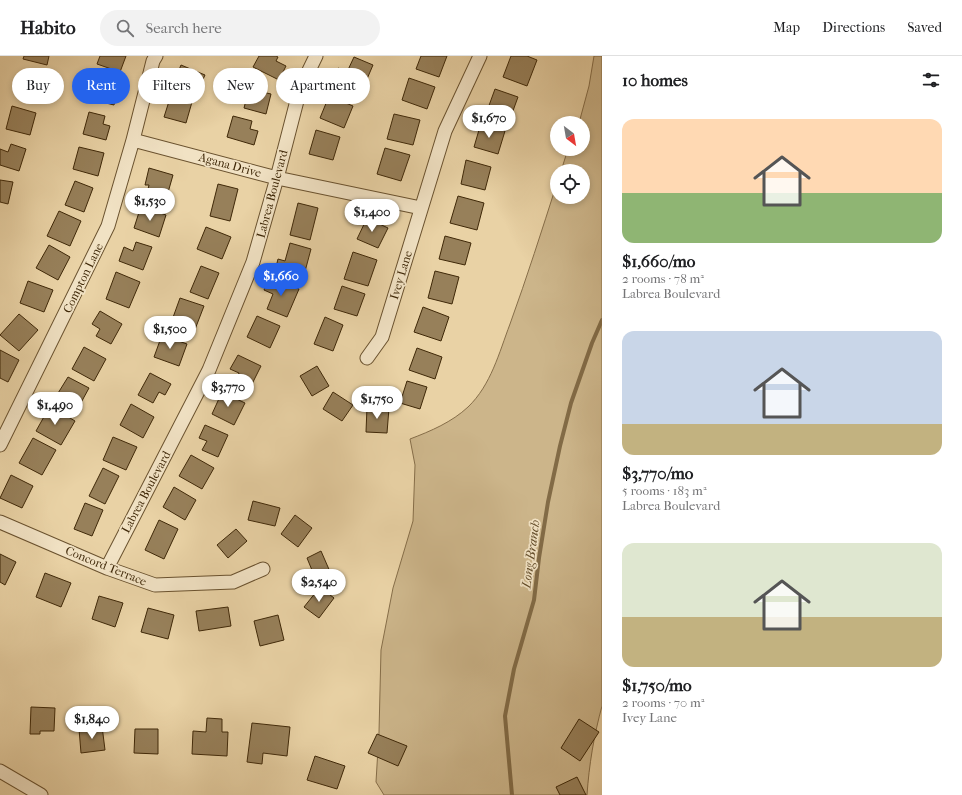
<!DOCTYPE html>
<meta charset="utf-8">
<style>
:root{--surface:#fff;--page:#f2f2f2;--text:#202124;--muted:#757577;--line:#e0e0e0;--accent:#2563eb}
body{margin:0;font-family:"IM FELL French Canon",serif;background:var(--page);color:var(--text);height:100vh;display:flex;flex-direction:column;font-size:15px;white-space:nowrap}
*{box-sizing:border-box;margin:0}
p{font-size:13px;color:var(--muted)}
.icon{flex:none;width:22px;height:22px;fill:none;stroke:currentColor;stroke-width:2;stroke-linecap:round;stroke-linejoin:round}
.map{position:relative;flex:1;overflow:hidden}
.drawer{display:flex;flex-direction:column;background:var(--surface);width:360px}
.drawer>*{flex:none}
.guide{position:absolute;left:12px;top:12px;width:380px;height:36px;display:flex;gap:8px}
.needle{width:26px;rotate:149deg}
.fabs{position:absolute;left:550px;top:60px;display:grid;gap:8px}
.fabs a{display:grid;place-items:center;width:40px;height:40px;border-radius:50%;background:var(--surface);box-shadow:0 2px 6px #0003;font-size:20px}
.price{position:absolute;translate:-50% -34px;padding:0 9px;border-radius:14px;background:#fff;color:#222;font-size:13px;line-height:26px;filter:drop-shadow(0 1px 2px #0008)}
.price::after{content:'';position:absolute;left:50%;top:24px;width:12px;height:9px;margin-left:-6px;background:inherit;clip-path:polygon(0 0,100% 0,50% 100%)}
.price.selected{background:var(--accent);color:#fff}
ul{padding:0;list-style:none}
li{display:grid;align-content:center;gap:8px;height:212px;padding:0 20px}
li span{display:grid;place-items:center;height:124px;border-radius:12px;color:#555}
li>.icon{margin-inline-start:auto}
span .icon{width:72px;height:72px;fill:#fffc;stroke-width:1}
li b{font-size:17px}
h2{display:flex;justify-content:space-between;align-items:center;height:48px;padding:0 20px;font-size:17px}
.tag{padding:0 14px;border-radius:18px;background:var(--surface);box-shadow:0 2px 6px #0003;font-size:14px;line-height:36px}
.tag.selected{background:var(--accent);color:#fff}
header{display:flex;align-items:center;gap:24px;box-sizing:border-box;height:56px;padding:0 20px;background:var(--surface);border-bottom:1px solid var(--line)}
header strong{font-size:19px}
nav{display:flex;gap:22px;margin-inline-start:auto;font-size:14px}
.search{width:280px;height:36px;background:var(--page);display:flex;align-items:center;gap:10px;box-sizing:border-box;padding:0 14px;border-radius:22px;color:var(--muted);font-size:15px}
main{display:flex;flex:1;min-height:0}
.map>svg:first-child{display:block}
</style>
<header>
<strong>Habito</strong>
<div class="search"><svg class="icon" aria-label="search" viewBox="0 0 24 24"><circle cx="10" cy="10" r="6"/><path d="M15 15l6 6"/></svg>Search here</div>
<nav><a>Map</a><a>Directions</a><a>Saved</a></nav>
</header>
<main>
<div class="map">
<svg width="602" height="739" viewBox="0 0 602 739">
<rect width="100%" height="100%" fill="#e9d2a5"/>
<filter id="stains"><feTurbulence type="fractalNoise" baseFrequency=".005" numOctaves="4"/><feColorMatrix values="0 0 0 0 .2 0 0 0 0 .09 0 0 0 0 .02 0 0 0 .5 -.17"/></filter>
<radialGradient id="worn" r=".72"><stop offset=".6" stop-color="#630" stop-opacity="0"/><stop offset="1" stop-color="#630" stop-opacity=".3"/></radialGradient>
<path fill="#ccb58a" stroke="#866e49" d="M 594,0 L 602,0 L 602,650 C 594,679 589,709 587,739 L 384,739 L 376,726 L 379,676 L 381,594 L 393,532 L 413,465 L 415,409 L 410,383 C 431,375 452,366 468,351 C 491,329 499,297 510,268 C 527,221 542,174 557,127 L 557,141 L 583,141 L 583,115 L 561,115 L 568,93 L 583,93 L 583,67 L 579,67 L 589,30 Z"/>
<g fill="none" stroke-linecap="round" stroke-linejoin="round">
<path stroke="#826b46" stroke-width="4" d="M 512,739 L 505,660 L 514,613 L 534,544 L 539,502 L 548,446 L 560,390 L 571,347 L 592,287 L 602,264"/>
</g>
<path fill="#97805a" stroke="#3f2808" d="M 24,0 L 49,0 L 47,9 L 23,3 Z
M 100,0 L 126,0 L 120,16 L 97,8 Z
M 259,0 L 276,0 L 278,1 L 276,5 L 286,10 L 279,24 L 253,11 Z
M 421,0 L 447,0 L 439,21 L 416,13 Z
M 511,0 L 527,0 L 537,4 L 527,30 L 503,21 Z
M 354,1 L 373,9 L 361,37 L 333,25 L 338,12 L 347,16 Z
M 181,9 L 205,19 L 197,36 L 174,26 Z
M 23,16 L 47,22 L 40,47 L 17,41 Z
M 96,20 L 119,26 L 114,49 L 90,43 Z
M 409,22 L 435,31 L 427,53 L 402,44 Z
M 249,33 L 271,38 L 266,58 L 244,52 Z
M 495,33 L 518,41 L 510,63 L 487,55 Z
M 171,39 L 192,46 L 186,67 L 164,61 Z
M 329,40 L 353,50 L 344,72 L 320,62 Z
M 12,50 L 36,57 L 30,79 L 6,73 Z
M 89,56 L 105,60 L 103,68 L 110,70 L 106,84 L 83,78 Z
M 394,58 L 420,64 L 413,89 L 387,83 Z
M 233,60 L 252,65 L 250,73 L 258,75 L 254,89 L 227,81 Z
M 481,67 L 505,75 L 498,98 L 474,91 Z
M 316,74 L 340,81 L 333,104 L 309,98 Z
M 11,88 L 26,93 L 19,115 L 0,109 L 0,93 L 8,96 Z
M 79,91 L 104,97 L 98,120 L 73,113 Z
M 385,92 L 410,99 L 401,125 L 377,118 Z
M 466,104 L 491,111 L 485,134 L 461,128 Z
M 149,112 L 173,119 L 165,147 L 146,141 L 149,129 L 145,129 Z
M 0,124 L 13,126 L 8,148 L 0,146 Z
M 75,125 L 93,132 L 84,156 L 65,149 Z
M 218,128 L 238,133 L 230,165 L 210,160 Z
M 458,140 L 484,147 L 477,174 L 450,167 Z
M 298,147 L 318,152 L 310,184 L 290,179 Z
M 141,150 L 166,159 L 159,181 L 134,172 Z
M 59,155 L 81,165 L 70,190 L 47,180 Z
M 367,162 L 388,172 L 378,192 L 357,183 Z
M 206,171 L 231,181 L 222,203 L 197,193 Z
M 445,180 L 471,187 L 465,209 L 439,203 Z
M 136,186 L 152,191 L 143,214 L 119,205 L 124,191 L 133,195 Z
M 290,187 L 311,193 L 303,223 L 275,215 L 278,203 L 285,205 Z
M 49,189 L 70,201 L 58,224 L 36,212 Z
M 353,196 L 377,204 L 368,230 L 344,223 Z
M 201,210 L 219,217 L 208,243 L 190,236 Z
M 435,215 L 459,221 L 452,248 L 428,242 Z
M 116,216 L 140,226 L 129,252 L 106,243 Z
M 269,221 L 299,233 L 287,261 L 267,253 L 273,238 L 264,234 Z
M 28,225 L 53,234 L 44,256 L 20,247 Z
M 342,230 L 365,238 L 357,260 L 334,253 Z
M 180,242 L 204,250 L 194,276 L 171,267 Z
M 423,251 L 449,261 L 441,285 L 414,276 Z
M 100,255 L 122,268 L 111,288 L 96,280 L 100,273 L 92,268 Z
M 19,258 L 38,274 L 19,295 L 0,279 Z
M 257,260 L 280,270 L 270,292 L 247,281 Z
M 325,261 L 343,269 L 333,295 L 314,288 Z
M 162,279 L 187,288 L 179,310 L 154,301 Z
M 84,291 L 106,303 L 94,325 L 72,313 Z
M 417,292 L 442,301 L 435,323 L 409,314 Z
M 0,294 L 19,304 L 8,326 L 0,322 Z
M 238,299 L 261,310 L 250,332 L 236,324 L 239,317 L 230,313 Z
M 317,310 L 329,330 L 312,340 L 300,320 Z
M 150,317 L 171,328 L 165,339 L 159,336 L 153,347 L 138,339 Z
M 68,321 L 89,332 L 77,354 L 55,342 Z
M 407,325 L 427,331 L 420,353 L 400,347 Z
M 222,336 L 245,347 L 234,369 L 212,358 Z
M 333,336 L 353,349 L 342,365 L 323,353 Z
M 131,348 L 154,361 L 143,382 L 120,369 Z
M 50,350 L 75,365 L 61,389 L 36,375 Z
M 367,351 L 389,352 L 387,377 L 366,376 Z
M 205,369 L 228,379 L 218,401 L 202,394 L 207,385 L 199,382 Z
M 113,381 L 137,391 L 126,414 L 103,404 Z
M 33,382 L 56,394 L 42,419 L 19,407 Z
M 191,399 L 214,412 L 202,433 L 179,420 Z
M 103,412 L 119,420 L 105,448 L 89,440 Z
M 11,419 L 33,430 L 22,452 L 0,442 Z
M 174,431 L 196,444 L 185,464 L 163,451 Z
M 253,445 L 280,452 L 275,470 L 248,464 Z
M 85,447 L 103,454 L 92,480 L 74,473 Z
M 295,459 L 312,472 L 298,491 L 281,478 Z
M 159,464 L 178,473 L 164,503 L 145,494 Z
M 236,473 L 247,485 L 228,502 L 217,489 Z
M 321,495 L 331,518 L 316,524 L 307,502 Z
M 0,498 L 16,506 L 5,529 L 0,526 Z
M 45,517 L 71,527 L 61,551 L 36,541 Z
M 320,531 L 334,542 L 319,562 L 304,551 Z
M 99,540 L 123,547 L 115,571 L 92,563 Z
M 228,551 L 231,570 L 199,575 L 196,555 Z
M 148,552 L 174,559 L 168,583 L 141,576 Z
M 278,559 L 284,584 L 260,590 L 254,565 Z
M 31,651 L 55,652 L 54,675 L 40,675 L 40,678 L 30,678 Z
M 207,662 L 222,663 L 222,676 L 228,676 L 227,700 L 192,698 L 193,675 L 206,676 Z
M 579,663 L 599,676 L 580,705 L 561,692 Z
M 252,667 L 290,671 L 287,700 L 263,697 L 262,708 L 247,706 Z
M 102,670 L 105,694 L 81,697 L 79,673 Z
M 135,673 L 158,673 L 158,698 L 134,697 Z
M 377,678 L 407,690 L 398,710 L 368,697 Z
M 315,700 L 345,710 L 337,733 L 307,724 Z
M 577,721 L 586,739 L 560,739 L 556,731 Z"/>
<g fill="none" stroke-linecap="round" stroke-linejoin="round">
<g stroke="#6a522f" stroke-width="15">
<path id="street" d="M 133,84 L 277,122 L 421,152
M 367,302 L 382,281 L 445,75 L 480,0
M 0,389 L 108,170 L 133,84 L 153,5 L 156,0
M 0,466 L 107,512 L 155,529 L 233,526 L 263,513
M 107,512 L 209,314 L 253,206 L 277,122 L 300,33 L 316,0
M 0,715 L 41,739"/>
</g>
<use href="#street" stroke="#f1e2c4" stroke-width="13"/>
</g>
<g text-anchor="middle" stroke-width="3.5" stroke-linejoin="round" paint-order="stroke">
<g font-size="12" fill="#3f2808" stroke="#f1e2c4">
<text transform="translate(230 109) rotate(15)" y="4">Agana Drive</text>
<text transform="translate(272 138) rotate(-75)" y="4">Labrea Boulevard</text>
<text transform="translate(401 219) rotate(-73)" y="4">Ivey Lane</text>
<text transform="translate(83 222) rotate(-64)" y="4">Compton Lane</text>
<text transform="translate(146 436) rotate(-62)" y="4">Labrea Boulevard</text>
<text transform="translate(106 510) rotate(22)" y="4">Concord Terrace</text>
</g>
<g font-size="13" font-style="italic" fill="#614a27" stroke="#f1e2c4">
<text transform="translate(530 498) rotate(-82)" y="5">Long Branch</text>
</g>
</g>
<rect width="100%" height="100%" filter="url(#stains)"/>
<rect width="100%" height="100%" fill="url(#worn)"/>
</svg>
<div class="fabs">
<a><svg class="needle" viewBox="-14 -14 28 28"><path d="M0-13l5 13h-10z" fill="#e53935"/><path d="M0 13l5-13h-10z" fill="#757577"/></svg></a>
<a><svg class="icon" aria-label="locate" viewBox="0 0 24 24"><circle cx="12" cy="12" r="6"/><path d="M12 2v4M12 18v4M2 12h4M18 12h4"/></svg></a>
</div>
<b class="price" style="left:489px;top:83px">$1,670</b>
<b class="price" style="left:150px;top:166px">$1,530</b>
<b class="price" style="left:372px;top:177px">$1,400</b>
<b class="price selected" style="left:281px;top:241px">$1,660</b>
<b class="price" style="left:170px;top:294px">$1,500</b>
<b class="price" style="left:228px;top:352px">$3,770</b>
<b class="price" style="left:377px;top:364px">$1,750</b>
<b class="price" style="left:55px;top:370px">$1,490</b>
<b class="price" style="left:319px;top:547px">$2,540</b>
<b class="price" style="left:92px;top:684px">$1,840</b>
<div class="guide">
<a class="tag">Buy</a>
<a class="tag selected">Rent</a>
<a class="tag">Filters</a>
<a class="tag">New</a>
<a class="tag">Apartment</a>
</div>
</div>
<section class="drawer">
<h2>10 homes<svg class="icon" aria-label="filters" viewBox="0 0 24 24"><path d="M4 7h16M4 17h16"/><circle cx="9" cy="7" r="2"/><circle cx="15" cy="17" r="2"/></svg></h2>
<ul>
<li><span style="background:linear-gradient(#ffd9b3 60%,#8fb573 0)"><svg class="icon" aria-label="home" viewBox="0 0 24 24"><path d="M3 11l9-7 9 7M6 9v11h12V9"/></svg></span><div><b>$1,660/mo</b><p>2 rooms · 78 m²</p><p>Labrea Boulevard</p></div></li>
<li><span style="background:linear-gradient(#c9d6e8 75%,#c2b280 0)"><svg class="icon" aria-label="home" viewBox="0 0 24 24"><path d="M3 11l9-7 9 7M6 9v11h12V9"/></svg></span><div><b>$3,770/mo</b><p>5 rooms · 183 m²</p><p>Labrea Boulevard</p></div></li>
<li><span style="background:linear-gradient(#dfe7d0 60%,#c2b280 0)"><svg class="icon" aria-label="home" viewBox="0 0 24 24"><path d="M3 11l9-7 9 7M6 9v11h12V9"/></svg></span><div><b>$1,750/mo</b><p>2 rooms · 70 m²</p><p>Ivey Lane</p></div></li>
</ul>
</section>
</main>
